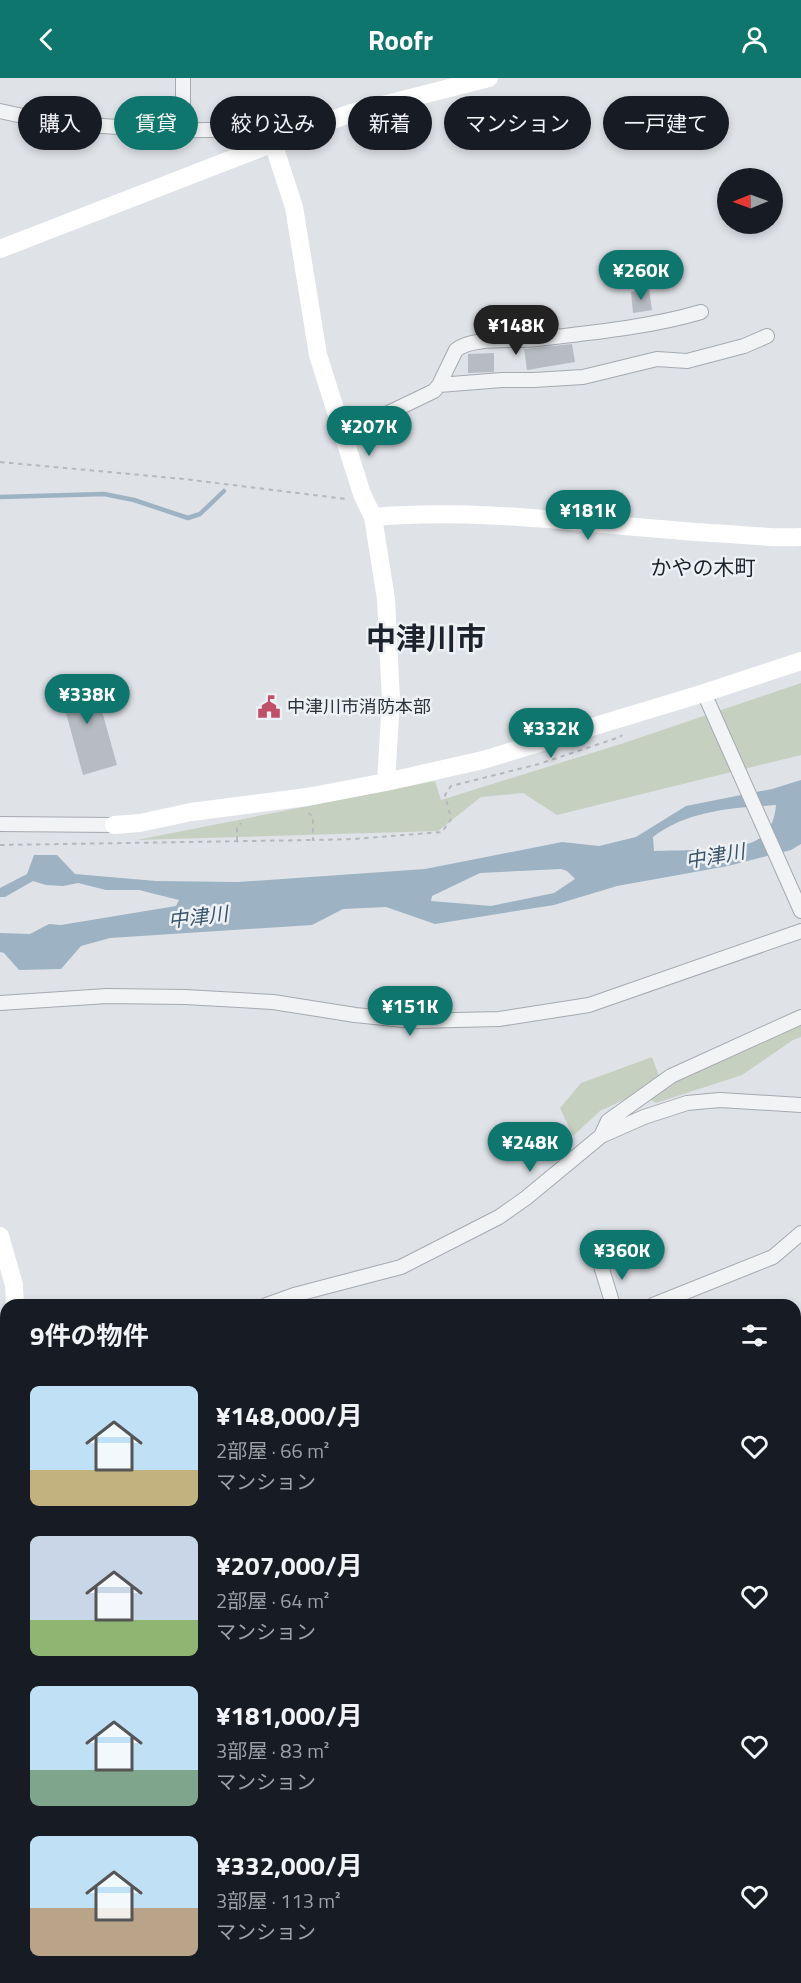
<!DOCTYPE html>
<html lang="ja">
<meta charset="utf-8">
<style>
:root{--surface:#171b24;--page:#20242c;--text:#f1f3f6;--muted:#9ea1a6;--accent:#0f766e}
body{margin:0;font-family:"Titillium Web","Noto Sans JP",sans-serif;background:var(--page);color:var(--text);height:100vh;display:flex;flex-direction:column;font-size:22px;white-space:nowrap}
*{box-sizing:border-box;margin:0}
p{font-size:20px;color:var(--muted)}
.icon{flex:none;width:33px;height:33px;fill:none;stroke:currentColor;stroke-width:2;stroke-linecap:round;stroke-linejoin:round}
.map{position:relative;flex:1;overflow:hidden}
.details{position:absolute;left:0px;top:1221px;width:801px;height:684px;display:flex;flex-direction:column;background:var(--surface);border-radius:18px 18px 0 0;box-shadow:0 3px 9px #0003}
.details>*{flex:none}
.banner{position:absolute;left:18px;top:18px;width:765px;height:54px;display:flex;gap:12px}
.needle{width:39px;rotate:269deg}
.buttons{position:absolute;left:717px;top:90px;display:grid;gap:12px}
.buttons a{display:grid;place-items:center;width:66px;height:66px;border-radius:50%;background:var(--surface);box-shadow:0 3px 9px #0003;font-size:30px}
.price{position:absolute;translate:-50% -51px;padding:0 14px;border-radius:21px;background:var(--accent);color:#fff;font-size:20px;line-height:39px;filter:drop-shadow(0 2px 3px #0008)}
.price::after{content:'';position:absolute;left:50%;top:36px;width:18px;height:14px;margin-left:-9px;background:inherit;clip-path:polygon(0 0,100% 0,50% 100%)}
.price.on{background:#222;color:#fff}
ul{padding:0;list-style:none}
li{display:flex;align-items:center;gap:18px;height:150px;padding:0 30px}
li span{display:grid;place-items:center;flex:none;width:168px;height:120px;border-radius:9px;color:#555}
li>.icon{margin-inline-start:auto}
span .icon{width:72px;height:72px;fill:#fffc;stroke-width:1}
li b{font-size:26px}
h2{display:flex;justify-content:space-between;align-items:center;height:72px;padding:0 30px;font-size:26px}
.tag{padding:0 21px;border-radius:27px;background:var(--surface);box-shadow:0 3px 9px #0003;font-size:21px;line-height:54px}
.tag.on{background:var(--accent);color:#fff}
header{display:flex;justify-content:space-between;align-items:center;height:78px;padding:0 30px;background:var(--accent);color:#fff;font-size:27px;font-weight:700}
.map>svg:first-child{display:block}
</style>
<header><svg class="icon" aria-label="back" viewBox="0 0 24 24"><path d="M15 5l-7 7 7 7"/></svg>Roofr<svg class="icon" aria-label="person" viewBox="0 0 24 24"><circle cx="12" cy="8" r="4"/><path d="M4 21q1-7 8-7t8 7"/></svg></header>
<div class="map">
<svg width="801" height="1905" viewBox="0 0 801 1905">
<rect width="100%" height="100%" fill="#dfe2e7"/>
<path fill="#c6d0c1" d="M 801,605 L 801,677 L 557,737 L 523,715 L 481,719 L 438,753 L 137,762 L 435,703 L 441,722 L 624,665 Z
M 801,942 L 801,959 L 793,962 L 742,997 L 656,1025 L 640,1014 L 600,1033 L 573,1058 L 560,1030 L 581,1005 L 652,979 L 659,998 L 674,1001 Z"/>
<path fill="#9db2c3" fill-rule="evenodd" d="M 801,702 L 801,766 L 791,772 L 728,788 L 617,808 L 554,827 L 435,846 L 386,829 L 343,831 L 312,847 L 110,860 L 81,868 L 61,891 L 19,892 L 4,875 L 0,874 L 0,855 L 30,856 L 49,846 L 61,847 L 176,828 L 179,822 L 139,812 L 106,812 L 78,805 L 63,808 L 46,807 L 33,803 L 5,819 L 0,819 L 0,810 L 27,796 L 34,777 L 57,777 L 75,796 L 156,803 L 238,804 L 425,791 L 562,764 L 599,768 L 636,759 L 686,728 L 772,711 ZM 776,727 C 775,741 770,754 757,762 C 738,773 678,772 654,773 L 653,759 C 688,732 734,730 776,727 ZM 561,791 L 567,793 L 575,801 L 554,815 L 491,828 L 431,823 L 432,818 L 480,795 Z"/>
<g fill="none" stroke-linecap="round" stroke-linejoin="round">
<path stroke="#9db2c3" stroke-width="4.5" d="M 0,419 L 104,416 L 134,422 L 188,440 L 200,436 L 224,413"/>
</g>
<path fill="#b7bcc3" d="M 649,211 L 652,232 L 633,235 L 631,214 Z
M 572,266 L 575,284 L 527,292 L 524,271 Z
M 494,275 L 494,294 L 468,295 L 468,276 Z
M 92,597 L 117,687 L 83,697 L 58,606 Z"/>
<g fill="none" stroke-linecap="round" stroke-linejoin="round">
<g stroke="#a5aab0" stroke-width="16">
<path id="street" d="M 0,33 L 55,45 L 118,49 L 142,53 L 276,51 L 287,59
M 183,51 L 183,0
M 439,307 L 502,302 L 534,302 L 583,299 L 657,281 L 687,283 L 744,268 L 767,258
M 353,352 L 434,313 L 439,307 L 456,272 C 473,258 515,264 537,261 C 589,255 651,249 701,234
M 704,615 L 801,833
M 0,746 L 114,747
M 0,925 L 107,918 L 185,919 L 273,924 L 355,937 L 414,943 L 499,941 L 589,927 L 801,853
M 601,1058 L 608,1043 L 671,998 L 801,939
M 601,1188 L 613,1227
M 266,1227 L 294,1217 L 401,1189 L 499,1139 L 526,1120 L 601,1058 L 644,1039 L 687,1025 L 720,1022 L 801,1027
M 653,1227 L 773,1179 L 801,1155
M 795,1366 L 801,1369
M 795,1436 L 801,1433
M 795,1750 L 801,1767
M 0,1810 L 6,1808
M 795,1874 L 801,1872
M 108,1899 L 113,1905
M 302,1905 L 310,1899"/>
</g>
<path stroke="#b5b9be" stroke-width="2" stroke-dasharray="4.5 4.5" stroke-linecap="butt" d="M 0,384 L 184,401 L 346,421
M 308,735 L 313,738 L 313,762 L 354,761 L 442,754 L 451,741 L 445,717 L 451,708 L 539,686 L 620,659 L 622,657
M 237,763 L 237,749 L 241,745
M 0,767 L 313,762"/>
<use href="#street" stroke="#f1f3f5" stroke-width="14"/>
<path stroke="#fff" stroke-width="18" d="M 273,65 L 294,129 L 318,277 L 362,416 L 373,439 L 386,521 L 391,622 L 386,704
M 0,171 L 351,35 L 489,0
M 373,439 C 485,429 598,448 710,455 C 740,456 771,461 801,459
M 114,747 L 140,745 L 191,734 L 307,719 L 386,704 L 483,682 L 704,615 L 801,583
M 0,1158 L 14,1207 L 15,1227
M 0,1310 L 6,1298
M 795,1447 L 801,1467"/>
</g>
<defs>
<g id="civic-bare" transform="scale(1.8)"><path d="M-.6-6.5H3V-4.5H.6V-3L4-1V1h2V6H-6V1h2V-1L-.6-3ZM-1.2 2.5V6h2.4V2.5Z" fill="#bf5069" stroke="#eef1f4" stroke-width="2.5" paint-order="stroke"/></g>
</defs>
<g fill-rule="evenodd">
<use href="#civic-bare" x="269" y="629"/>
</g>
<g text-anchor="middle" stroke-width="5" stroke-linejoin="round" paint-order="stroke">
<g font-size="18" fill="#2a323c" stroke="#eef1f4" text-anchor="start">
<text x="287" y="635">中津川市消防本部</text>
</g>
<g font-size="20" font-style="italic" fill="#38536b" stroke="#eef1f4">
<text transform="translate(715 778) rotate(-10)" y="7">中津川</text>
<text transform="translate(198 839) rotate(-7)" y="7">中津川</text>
</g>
<g font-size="21" fill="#1c232d" stroke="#eef1f4">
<text x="703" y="497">かやの木町</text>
</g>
<g font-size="30" font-weight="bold" fill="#1c232d" stroke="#eef1f4">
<text x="426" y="571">中津川市</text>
</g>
</g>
</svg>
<div class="buttons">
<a><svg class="needle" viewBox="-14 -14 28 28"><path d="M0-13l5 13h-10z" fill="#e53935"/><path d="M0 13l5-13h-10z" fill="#9ea1a6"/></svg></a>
</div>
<b class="price" style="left:641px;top:223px">¥260K</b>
<b class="price on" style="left:516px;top:278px">¥148K</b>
<b class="price" style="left:369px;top:379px">¥207K</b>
<b class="price" style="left:588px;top:463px">¥181K</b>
<b class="price" style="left:87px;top:647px">¥338K</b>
<b class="price" style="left:551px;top:681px">¥332K</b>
<b class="price" style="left:410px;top:959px">¥151K</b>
<b class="price" style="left:530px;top:1095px">¥248K</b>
<b class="price" style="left:622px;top:1203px">¥360K</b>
<div class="banner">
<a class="tag">購入</a>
<a class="tag on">賃貸</a>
<a class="tag">絞り込み</a>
<a class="tag">新着</a>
<a class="tag">マンション</a>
<a class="tag">一戸建て</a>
</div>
<section class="details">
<h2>9件の物件<svg class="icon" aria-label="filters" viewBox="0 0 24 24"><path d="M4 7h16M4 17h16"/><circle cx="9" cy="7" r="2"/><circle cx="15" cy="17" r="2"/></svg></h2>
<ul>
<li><span style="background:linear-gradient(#bfe0f5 70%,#c2b280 0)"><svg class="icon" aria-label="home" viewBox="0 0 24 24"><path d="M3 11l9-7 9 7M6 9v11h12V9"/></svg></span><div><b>¥148,000/月</b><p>2部屋 · 66 m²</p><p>マンション</p></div><svg class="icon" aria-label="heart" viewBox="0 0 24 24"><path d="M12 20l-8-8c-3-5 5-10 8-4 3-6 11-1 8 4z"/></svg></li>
<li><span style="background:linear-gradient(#c9d6e8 70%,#8fb573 0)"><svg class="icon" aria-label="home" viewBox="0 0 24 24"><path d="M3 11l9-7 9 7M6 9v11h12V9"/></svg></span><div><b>¥207,000/月</b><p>2部屋 · 64 m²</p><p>マンション</p></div><svg class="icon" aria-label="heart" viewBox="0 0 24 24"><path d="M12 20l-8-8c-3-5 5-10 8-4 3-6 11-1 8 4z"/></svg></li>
<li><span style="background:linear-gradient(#bfe0f5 70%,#7fa58c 0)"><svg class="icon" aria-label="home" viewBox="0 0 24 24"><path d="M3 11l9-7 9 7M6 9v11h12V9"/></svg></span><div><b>¥181,000/月</b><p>3部屋 · 83 m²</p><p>マンション</p></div><svg class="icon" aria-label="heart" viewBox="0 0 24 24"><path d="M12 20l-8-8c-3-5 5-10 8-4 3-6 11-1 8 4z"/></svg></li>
<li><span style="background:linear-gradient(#bfe0f5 60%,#b9a48a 0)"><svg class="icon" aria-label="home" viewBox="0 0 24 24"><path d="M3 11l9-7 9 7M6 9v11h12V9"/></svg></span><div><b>¥332,000/月</b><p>3部屋 · 113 m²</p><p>マンション</p></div><svg class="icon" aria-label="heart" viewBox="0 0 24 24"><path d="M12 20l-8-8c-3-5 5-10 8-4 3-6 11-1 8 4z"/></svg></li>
</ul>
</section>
</div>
